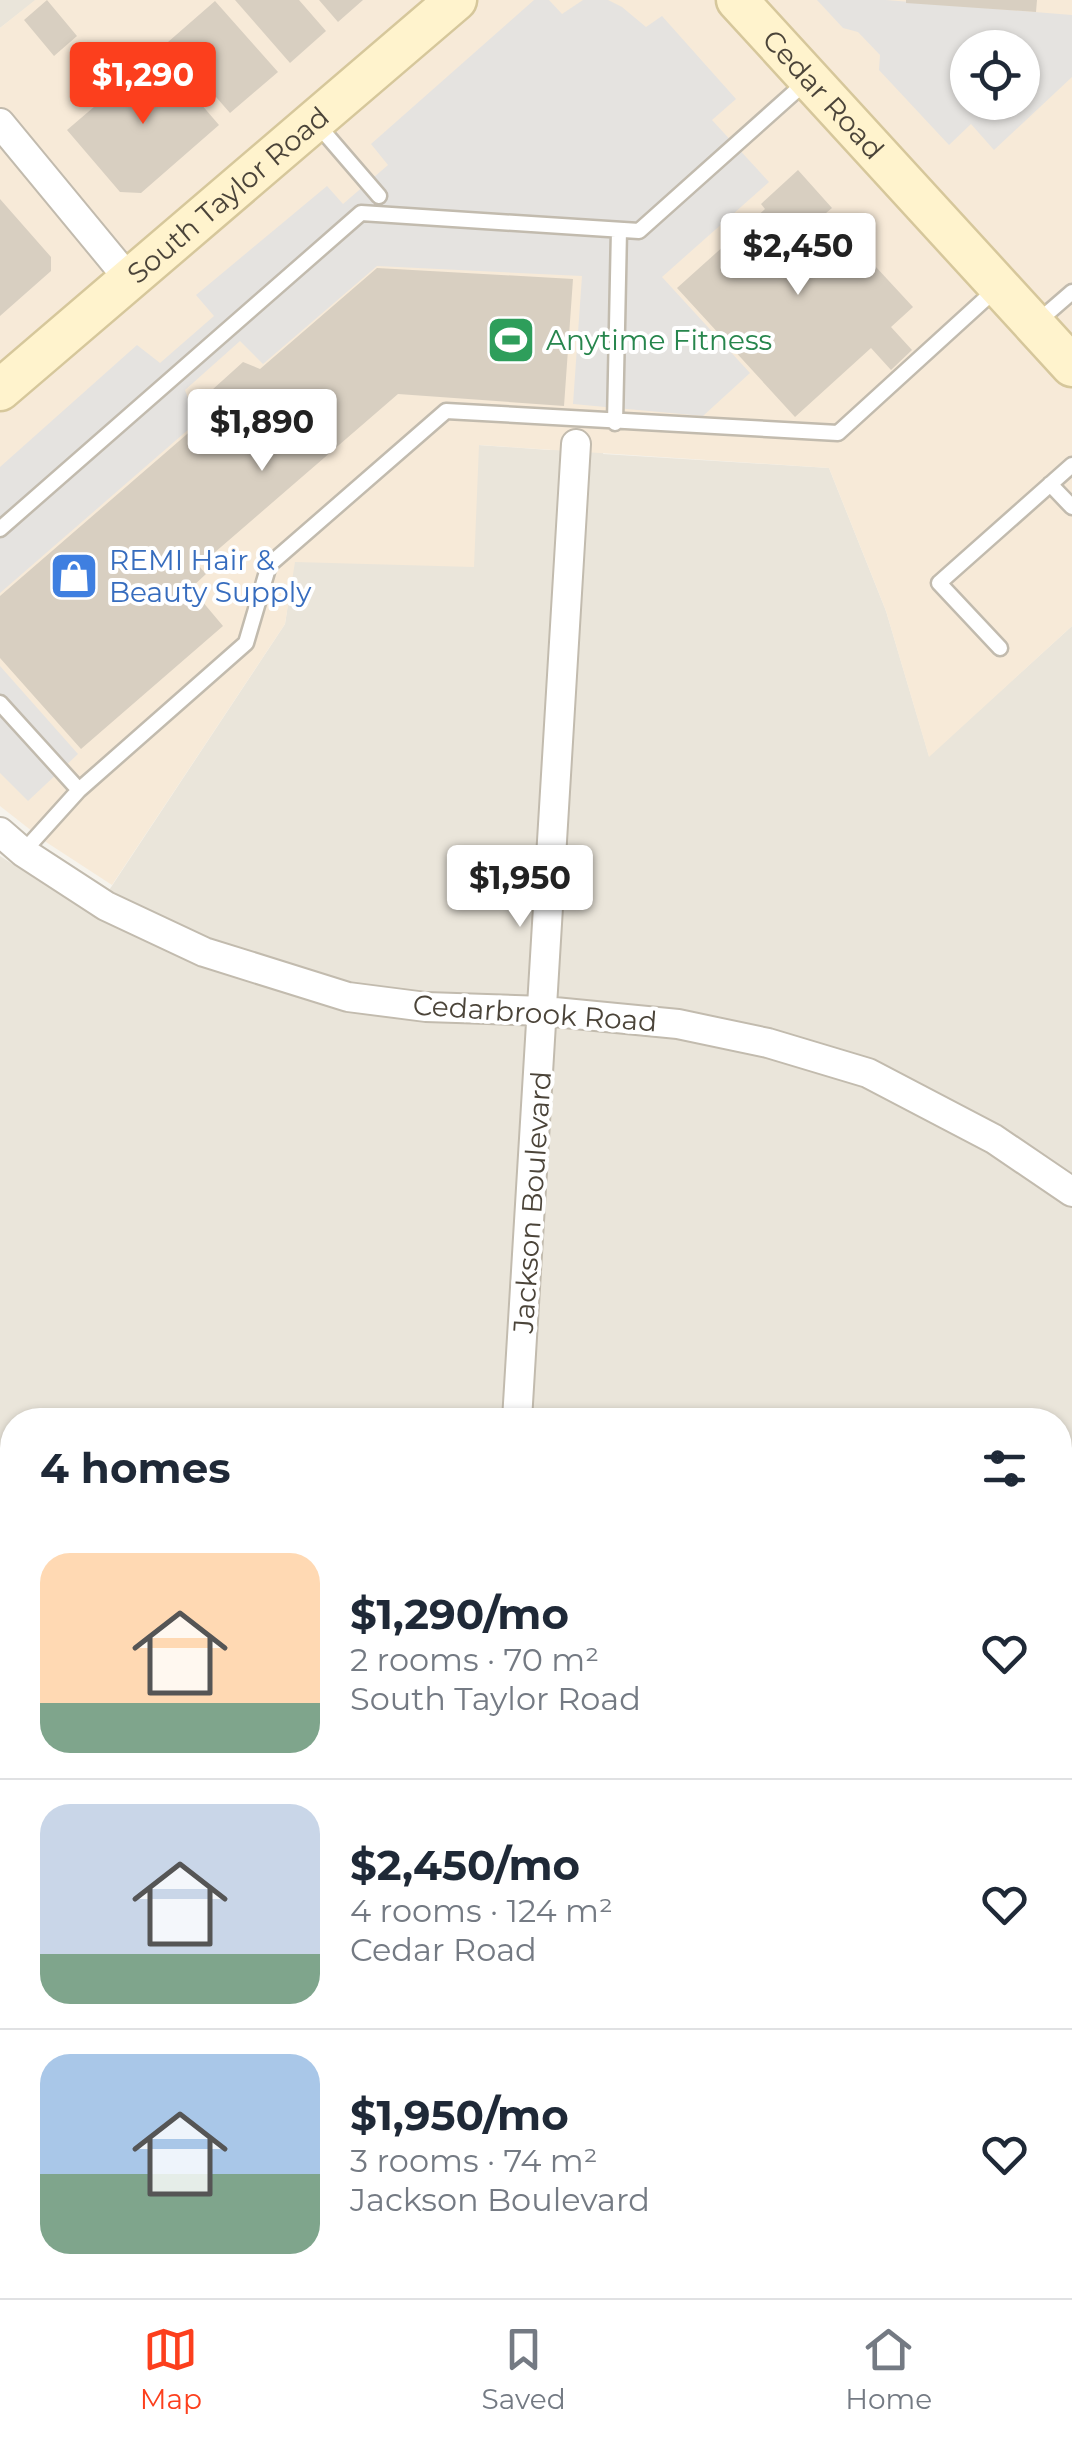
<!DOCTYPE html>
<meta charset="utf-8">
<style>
:root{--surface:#fff;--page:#f6f6f7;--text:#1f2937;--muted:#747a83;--line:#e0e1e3;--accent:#fc3f1d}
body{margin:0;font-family:Montserrat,sans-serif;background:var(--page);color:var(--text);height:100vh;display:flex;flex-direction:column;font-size:38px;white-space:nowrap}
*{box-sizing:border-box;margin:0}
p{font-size:32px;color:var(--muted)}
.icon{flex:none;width:55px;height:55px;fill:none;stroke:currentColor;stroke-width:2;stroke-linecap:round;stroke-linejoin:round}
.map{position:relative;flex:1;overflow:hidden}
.details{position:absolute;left:0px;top:1408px;width:1072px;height:892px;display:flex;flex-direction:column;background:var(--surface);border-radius:40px 40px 0 0;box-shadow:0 2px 8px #0004}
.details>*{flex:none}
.tools{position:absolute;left:950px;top:30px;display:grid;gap:20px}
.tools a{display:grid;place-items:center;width:90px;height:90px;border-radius:50%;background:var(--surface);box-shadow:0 2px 8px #0004;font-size:50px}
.price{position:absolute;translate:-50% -85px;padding:0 22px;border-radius:10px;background:#fff;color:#222;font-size:32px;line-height:65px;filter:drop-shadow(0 2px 5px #0008)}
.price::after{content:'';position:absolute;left:50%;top:60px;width:30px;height:22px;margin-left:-15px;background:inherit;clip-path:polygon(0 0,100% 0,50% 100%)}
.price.current{background:var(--accent);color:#fff}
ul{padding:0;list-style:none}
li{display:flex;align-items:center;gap:30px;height:250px;padding:0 40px}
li+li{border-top:2px solid var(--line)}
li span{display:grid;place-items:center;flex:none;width:280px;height:200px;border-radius:30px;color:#555}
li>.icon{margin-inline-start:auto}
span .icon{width:120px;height:120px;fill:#fffc;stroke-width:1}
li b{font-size:42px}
h2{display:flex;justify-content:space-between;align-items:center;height:120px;padding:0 40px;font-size:42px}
.tabs{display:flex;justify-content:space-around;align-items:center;height:140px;border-top:2px solid var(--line);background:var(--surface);font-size:28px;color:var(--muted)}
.tabs a{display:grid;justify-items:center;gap:5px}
.tabs .current{color:var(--accent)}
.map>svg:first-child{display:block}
</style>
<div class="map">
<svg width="1072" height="2298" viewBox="0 0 1072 2298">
<rect width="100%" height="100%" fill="#f6f3ec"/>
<path fill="#eae5da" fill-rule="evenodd" d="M 0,0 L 36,0 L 0,28 Z
M 478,445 L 549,450 L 604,445 L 603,454 L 829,468 L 886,611 L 929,756 L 1072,626 L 1072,2298 L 0,2298 L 0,856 L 92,916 L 285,624 L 294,562 ZM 12,1420 L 1060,1420 L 1060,2288 L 12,2288 Z"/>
<path fill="#f7ead8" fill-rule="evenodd" d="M 35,0 L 1072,0 L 1072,626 L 929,757 L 886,611 L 829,468 L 479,445 L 474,567 L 295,562 L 285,624 L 112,885 L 46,842 L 0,806 L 0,28 ZM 968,48 L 1022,48 L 1022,102 L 968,102 Z"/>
<path fill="#e5e3e0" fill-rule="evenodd" d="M 534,0 L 549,0 L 562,14 L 583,0 L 608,0 L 622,7 L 646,27 L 662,16 L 736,99 L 712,120 L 769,182 L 662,277 L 750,373 L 703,416 L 573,404 L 582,276 L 377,266 L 263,364 L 240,341 L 185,390 L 197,422 L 0,593 L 0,467 L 137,345 L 160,363 L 214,316 L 196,295 L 327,186 L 343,204 L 388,165 L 371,144 Z
M 817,0 L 886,0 L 1072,15 L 1072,77 L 994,150 L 971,124 L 949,145 L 879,70 L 880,55 L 858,32 L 843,28 ZM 968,48 L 1022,48 L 1022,102 L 968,102 Z
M 0,666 L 78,754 L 28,801 L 0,773 Z"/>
<path fill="#d8cfc1" d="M 47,0 L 77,36 L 54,56 L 24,20 Z
M 235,0 L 299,0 L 326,31 L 290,63 Z
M 319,0 L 363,0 L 338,22 Z
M 906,0 L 1037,0 L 1036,12 L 906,3 Z
M 215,1 L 278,72 L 230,113 L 168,42 Z
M 157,53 L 219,125 L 141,193 L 120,192 L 67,130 Z
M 798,170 L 832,208 L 826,213 L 913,307 L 891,327 L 912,350 L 891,370 L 871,348 L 795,417 L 677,288 L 765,209 L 761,204 Z
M 0,199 L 51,257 L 51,271 L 0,316 Z
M 377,268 L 573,279 L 564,406 L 398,394 L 199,566 L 206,574 L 191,588 L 223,626 L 81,749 L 0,658 L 0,596 L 201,422 L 202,399 L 243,362 L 260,369 Z"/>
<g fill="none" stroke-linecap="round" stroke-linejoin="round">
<g stroke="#c2bbae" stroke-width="19">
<path id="lane" d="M 317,124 L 379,196
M 1035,324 L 1072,292
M 615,423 L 619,230
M 1050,484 L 1072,507
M 0,529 L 361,213 L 639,231 L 808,80
M 1000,648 L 939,583 L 1072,465
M 0,703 L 79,790 L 23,852
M 79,790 L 246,643 L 269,565 L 446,411 L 838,433 L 995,290"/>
</g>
<g stroke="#c2bbae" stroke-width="32">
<path id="street" d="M 0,123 L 128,278
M 0,832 L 23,852 L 106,906 L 204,952 L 348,997 L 426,1007 L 544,1011 L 678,1024 L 768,1043 L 868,1073 L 994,1139 L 1072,1192
M 517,1420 L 576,444
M 0,1498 L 12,1505
M 1060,1915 L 1072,1929
M 722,2288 L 731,2298
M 182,2298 L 193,2288"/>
</g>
<g stroke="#d6c79b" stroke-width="45">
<g id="secondary">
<path id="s1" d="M 737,0 L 1072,366"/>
<path id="s2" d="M 0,390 L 456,0"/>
</g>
</g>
<use href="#lane" stroke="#fff" stroke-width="14"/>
<use href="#street" stroke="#fff" stroke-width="28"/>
<use href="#secondary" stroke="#fff3cd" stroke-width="40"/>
</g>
<defs>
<g id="stadium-square" transform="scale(2.5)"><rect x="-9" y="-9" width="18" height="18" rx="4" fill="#2e9e5b" stroke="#fff"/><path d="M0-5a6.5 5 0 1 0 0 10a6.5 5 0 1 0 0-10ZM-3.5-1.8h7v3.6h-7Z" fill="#fff"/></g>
<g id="shop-square" transform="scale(2.5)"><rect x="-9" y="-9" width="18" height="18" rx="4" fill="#3f7fe0" stroke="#fff"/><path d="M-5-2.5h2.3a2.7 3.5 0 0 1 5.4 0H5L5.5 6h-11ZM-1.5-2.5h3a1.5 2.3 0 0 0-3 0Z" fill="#fff"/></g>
</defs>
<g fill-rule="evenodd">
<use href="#stadium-square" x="511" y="340"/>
<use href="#shop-square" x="74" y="576"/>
</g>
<g text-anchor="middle" stroke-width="8" stroke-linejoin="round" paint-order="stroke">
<g font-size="28" fill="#4b4439" stroke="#fff">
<text dy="10" stroke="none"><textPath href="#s1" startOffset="128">Cedar Road</textPath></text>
<text dy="10" stroke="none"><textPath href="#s2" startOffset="300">South Taylor Road</textPath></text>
<text transform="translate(535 1013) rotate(4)" y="10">Cedarbrook Road</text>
<text transform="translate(532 1202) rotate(-86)" y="10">Jackson Boulevard</text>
</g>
<g font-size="28" fill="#27864d" stroke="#fff" text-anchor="start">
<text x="546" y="350">Anytime Fitness</text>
</g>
<g font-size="28" fill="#366cbe" stroke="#fff" text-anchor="start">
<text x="109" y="570">REMI Hair &amp;<tspan x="109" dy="32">Beauty Supply</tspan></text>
</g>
</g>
</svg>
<div class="tools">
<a><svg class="icon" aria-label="locate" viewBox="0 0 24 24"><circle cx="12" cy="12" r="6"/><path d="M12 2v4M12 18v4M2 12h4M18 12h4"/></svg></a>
</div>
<b class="price current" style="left:143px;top:127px">$1,290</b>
<b class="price" style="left:798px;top:298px">$2,450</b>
<b class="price" style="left:262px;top:474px">$1,890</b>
<b class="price" style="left:520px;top:930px">$1,950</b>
<section class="details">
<h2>4 homes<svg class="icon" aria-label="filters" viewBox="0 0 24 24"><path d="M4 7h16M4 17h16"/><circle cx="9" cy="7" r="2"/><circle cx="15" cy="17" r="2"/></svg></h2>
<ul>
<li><span style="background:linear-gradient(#ffd9b3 75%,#7fa58c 0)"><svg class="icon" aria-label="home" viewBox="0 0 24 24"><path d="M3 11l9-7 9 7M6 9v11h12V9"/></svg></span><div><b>$1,290/mo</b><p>2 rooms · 70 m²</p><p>South Taylor Road</p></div><svg class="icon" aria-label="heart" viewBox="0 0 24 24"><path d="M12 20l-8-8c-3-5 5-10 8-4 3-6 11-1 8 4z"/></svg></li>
<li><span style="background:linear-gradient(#c9d6e8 75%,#7fa58c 0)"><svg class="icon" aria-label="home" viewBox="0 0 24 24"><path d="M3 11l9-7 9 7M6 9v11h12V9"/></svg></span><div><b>$2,450/mo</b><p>4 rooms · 124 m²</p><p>Cedar Road</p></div><svg class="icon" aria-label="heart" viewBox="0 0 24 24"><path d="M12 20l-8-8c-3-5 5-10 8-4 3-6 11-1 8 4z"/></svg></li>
<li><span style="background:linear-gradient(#a9c7e8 60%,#7fa58c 0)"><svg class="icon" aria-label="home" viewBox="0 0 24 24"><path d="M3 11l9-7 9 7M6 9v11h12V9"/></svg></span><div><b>$1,950/mo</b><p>3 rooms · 74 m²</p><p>Jackson Boulevard</p></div><svg class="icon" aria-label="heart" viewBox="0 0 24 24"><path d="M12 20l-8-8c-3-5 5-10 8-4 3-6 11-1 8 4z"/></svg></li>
</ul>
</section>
</div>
<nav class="tabs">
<a class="current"><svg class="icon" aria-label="map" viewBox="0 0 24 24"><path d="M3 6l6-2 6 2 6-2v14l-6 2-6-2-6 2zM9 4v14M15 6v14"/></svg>Map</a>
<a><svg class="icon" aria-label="saved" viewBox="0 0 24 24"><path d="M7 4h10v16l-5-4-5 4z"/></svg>Saved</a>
<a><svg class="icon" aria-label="home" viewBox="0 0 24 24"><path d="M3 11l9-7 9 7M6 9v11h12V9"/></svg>Home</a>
</nav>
